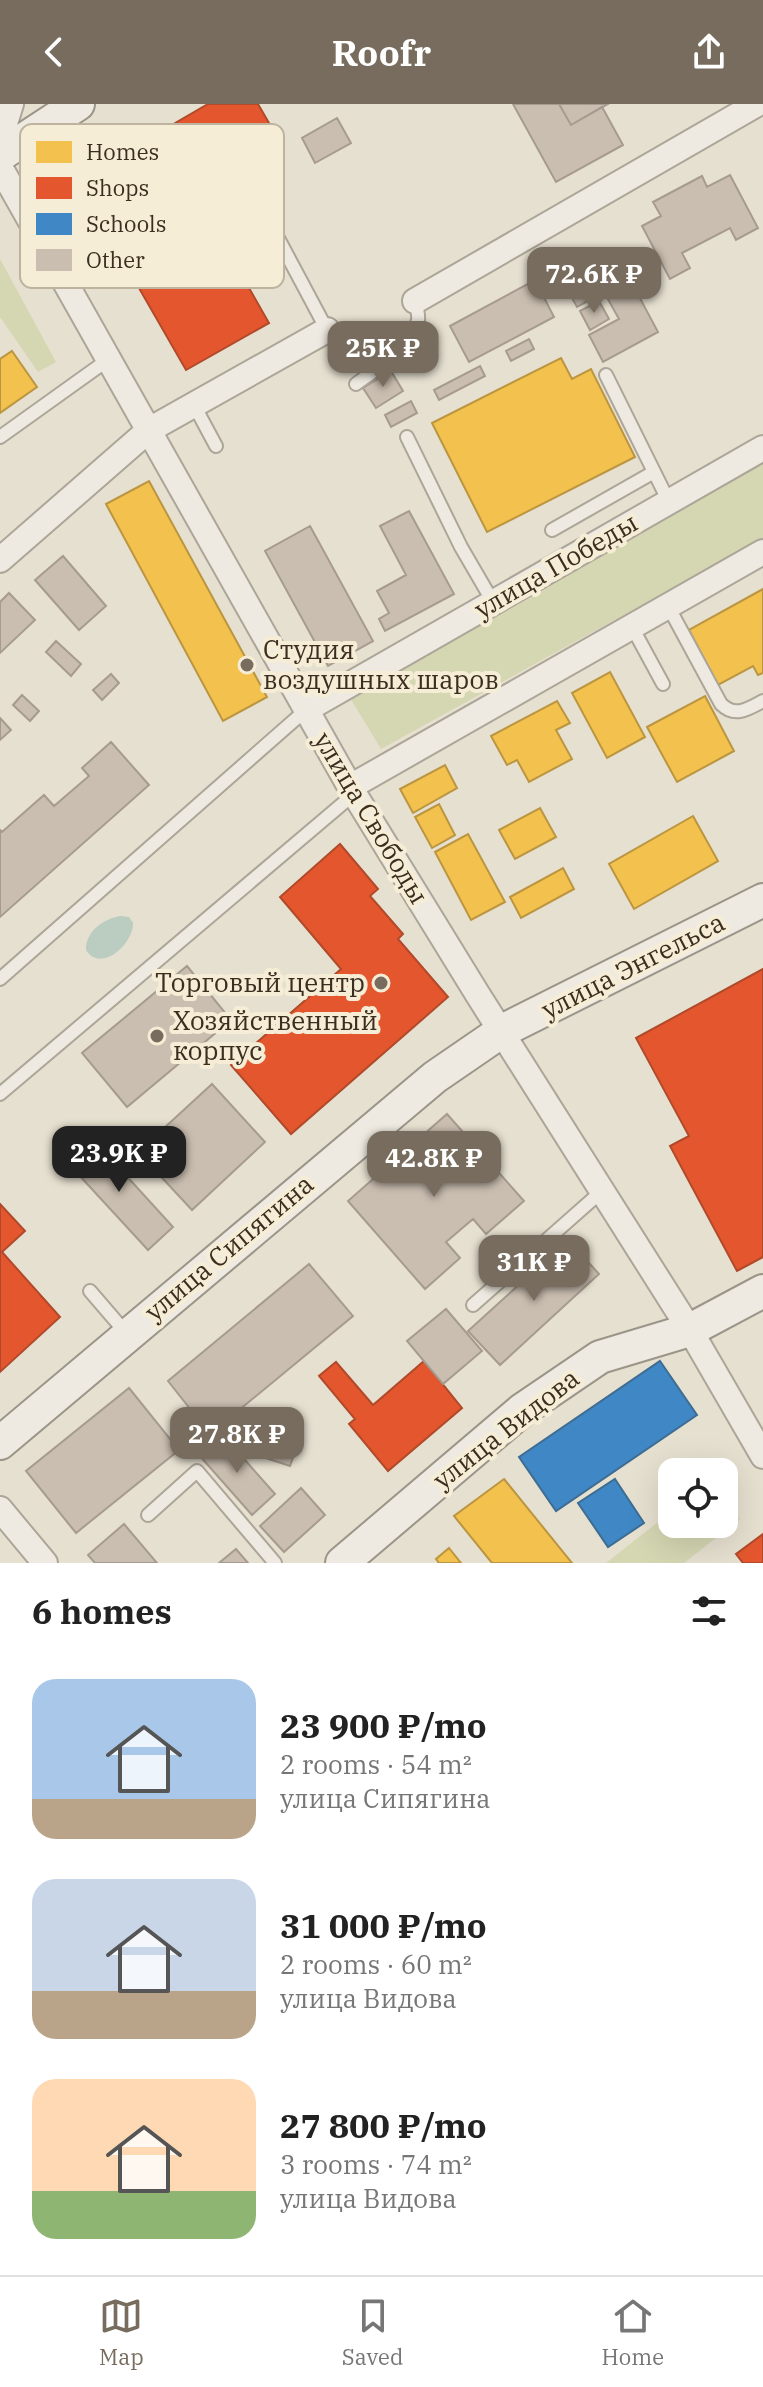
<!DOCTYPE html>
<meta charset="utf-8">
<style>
:root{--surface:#fff;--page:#f2f2f2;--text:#222;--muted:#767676;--line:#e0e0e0;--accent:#776c5d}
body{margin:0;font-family:"IBM Plex Serif",serif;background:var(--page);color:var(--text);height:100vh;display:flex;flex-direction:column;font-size:30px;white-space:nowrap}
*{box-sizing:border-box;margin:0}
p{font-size:26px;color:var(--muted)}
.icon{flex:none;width:44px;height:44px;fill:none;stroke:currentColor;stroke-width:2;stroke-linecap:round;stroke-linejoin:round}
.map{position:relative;height:1459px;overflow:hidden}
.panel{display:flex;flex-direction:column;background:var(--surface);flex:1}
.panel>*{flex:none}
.tools{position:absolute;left:658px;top:1354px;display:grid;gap:16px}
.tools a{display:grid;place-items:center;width:80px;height:80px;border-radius:16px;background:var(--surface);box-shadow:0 8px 32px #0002;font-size:40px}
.price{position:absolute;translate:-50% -68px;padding:0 18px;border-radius:16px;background:var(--accent);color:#fff;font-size:26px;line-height:52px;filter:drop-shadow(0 2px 4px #0008)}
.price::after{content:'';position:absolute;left:50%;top:48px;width:24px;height:18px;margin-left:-12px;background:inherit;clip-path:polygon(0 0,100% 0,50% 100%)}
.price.selected{background:#222;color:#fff}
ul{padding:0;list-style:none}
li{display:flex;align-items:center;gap:24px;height:200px;padding:0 32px}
li span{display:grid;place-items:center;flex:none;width:224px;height:160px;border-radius:24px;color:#555}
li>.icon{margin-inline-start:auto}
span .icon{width:96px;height:96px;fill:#fffc;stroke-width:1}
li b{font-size:34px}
h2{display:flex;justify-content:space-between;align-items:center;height:96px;padding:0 32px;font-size:34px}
header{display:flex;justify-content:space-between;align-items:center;height:104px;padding:0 32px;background:var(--accent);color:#fff;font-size:36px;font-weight:800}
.dock{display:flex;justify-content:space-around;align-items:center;height:112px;border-top:2px solid var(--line);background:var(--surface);font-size:22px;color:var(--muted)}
.dock a{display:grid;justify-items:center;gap:4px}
.dock .selected{color:var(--accent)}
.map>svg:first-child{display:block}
</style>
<header><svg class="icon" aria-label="back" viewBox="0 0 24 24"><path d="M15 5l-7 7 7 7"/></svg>Roofr<svg class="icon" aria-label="share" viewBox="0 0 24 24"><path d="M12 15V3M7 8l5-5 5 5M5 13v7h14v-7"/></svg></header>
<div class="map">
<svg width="763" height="1459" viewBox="0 0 763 1459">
<rect width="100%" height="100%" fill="#e6e0d0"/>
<path fill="#d5d6b2" d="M 0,155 L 56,258 L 38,268 L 0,213 Z
M 763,357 L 763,434 L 381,645 L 349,592 Z
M 724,1395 L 740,1415 L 684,1459 L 606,1459 L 672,1407 L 672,1420 L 724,1420 Z"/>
<path fill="#bbccc1" d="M 121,812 L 129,813 L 133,819 C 134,839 101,870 86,846 C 85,828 104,814 121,812 Z"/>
<path fill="#f2c14e" stroke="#bb9540" stroke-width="2" d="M 12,247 L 37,283 L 0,309 L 0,255 Z
M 561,254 L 572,275 L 591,265 L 635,353 L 487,428 L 432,319 Z
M 149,377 L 267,593 L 223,617 L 106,400 Z
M 763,485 L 763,569 L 758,571 L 753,562 L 718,581 L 689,526 Z
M 610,568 L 645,633 L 607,654 L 572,589 Z
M 705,592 L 734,647 L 677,678 L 647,623 Z
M 557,597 L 570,619 L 556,626 L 572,655 L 529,678 L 517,656 L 507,661 L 491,632 Z
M 445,661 L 457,684 L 413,709 L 400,685 Z
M 439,700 L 455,731 L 432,744 L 415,713 Z
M 540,704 L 556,733 L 515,755 L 499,726 Z
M 693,712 L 718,757 L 634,805 L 609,760 Z
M 468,730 L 505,798 L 471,816 L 435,748 Z
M 563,764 L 574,785 L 521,814 L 510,793 Z
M 504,1375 L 572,1459 L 492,1459 L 454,1412 Z
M 449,1444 L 461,1459 L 439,1459 L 436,1455 Z"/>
<path fill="#e4572e" stroke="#b14a2a" stroke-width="2" d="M 208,0 L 258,0 L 277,33 L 191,82 L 269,219 L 186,266 L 77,76 Z
M 340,740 L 378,785 L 370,792 L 403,830 L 398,835 L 448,893 L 291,1030 L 231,961 L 341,865 L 280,793 Z
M 763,865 L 763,1153 L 737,1167 L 670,1042 L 689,1032 L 636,934 Z
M 0,1100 L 25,1127 L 2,1148 L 60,1213 L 0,1268 Z
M 424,1257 L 462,1304 L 388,1367 L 349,1320 L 355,1315 L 319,1272 L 336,1258 L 373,1301 Z
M 763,1430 L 763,1459 L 743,1459 L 736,1450 Z"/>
<path fill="#3f88c5" stroke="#3e6d93" stroke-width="2" d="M 660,1257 L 697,1311 L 556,1407 L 519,1353 Z
M 701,1358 L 709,1368 L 688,1368 Z
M 615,1375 L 644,1419 L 608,1443 L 578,1399 Z"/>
<path fill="#cabeb0" stroke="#a79b8f" stroke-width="2" d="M 513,0 L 559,0 L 571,21 L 602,3 L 623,41 L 556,78 Z
M 559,0 L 608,0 L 571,21 Z
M 337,14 L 351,39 L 315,59 L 302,34 Z
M 730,71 L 758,124 L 736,136 L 730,124 L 682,149 L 690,164 L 670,175 L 642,122 L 661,112 L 653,98 L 702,72 L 707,83 Z
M 577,148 L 599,191 L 577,203 L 554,161 Z
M 626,168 L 658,228 L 603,258 L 589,231 L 619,215 L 600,181 Z
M 535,176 L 554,213 L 469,258 L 450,222 Z
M 599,197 L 609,215 L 590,226 L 580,207 Z
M 529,235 L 534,245 L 511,257 L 506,247 Z
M 480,262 L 485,272 L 439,296 L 434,286 Z
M 391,267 L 403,287 L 376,304 L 363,284 Z
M 411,297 L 417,309 L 391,323 L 385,311 Z
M 409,407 L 454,490 L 385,527 L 379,515 L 389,509 L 377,487 L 406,471 L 380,422 Z
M 310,422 L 373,537 L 328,562 L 265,447 Z
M 63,452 L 106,502 L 79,526 L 35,476 Z
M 9,489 L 35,516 L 0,549 L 0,498 Z
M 56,537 L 81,560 L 71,572 L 46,548 Z
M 111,570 L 119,579 L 102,596 L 93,586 Z
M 22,591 L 39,607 L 30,617 L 13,601 Z
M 0,614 L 11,626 L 0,636 Z
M 111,638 L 149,681 L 0,813 L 0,726 L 2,728 L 44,691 L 54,702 L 89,672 L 82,664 Z
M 187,862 L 231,916 L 127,1003 L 82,949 Z
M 212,980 L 265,1038 L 192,1106 L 138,1048 Z
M 447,1010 L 524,1097 L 486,1130 L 473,1115 L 446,1138 L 460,1154 L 425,1185 L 348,1097 Z
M 91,1033 L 173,1123 L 148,1146 L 66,1057 Z
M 568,1136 L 599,1170 L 500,1261 L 468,1227 Z
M 309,1160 L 353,1212 L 210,1330 L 168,1277 Z
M 446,1205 L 482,1247 L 443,1280 L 407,1237 Z
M 129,1284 L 179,1346 L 76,1429 L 26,1367 Z
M 223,1331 L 275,1390 L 252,1411 L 199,1351 Z
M 249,1332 L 295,1348 L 290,1362 L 244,1347 Z
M 301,1384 L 325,1411 L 284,1448 L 260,1422 Z
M 124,1420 L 157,1459 L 95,1459 L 88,1451 Z
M 236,1445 L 248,1459 L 219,1459 Z"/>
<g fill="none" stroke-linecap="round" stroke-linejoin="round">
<g stroke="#aca598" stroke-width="16">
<path id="lane" d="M 247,76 L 327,226
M 606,271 L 669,398
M 356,280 C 377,264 413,244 418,216 C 419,210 416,202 415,197
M 194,301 L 216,342
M 0,333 L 109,255
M 407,333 L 461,443 L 493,498
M 552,426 L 654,368
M 668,502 L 721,600 C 735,614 748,605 763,597
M 632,523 L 663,580
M 0,875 L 307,605
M 0,990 L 354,690
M 90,1187 L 127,1230
M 473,1201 L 602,1087
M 148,1411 L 197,1367 L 275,1459"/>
</g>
<g stroke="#aca598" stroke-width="28">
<path id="street" d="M 0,36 L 11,0
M 0,63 L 350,683 L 478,891 L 690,1226 L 763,1352
M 415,197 L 757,0
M 0,456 L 149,326 L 327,226
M 307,605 L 763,344
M 350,683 L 763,448
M 0,1405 L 45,1459"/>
</g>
<g stroke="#9b9488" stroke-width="36">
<path id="secondary" d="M 0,51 L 78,0
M 0,1339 L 435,973 L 502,927 L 763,796
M 342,1459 L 522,1306 L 600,1253 L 690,1226 L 763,1187"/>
</g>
<use href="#lane" stroke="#eeeae1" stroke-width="12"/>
<use href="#street" stroke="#eeeae1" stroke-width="24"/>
<use href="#secondary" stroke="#eeeae1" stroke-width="32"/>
</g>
<g fill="#776c5d" stroke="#f6edd6" stroke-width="3">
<circle cx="247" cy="561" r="8"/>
<circle cx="381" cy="879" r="8"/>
<circle cx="157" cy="932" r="8"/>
</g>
<g text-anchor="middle" stroke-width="8" stroke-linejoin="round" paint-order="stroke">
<g font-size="26" fill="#3b2d1f" stroke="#f6edd6">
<text transform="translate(556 462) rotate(-30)" y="9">улица Победы</text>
<text transform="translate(371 714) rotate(59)" y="9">улица Свободы</text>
<text transform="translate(633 862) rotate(-27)" y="9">улица Энгельса</text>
<text transform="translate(229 1144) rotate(-40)" y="9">улица Сипягина</text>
<text transform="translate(506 1325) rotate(-38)" y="9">улица Видова</text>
</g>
<g font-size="26" fill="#3b2d1f" stroke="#f6edd6" text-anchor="start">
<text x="263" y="555">Студия<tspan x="263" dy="30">воздушных шаров</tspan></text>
<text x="365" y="888" text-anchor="end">Торговый центр</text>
<text x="173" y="926">Хозяйственный<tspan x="173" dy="30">корпус</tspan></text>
</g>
</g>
<rect x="20" y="20" width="264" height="164" rx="12" fill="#f6edd6" stroke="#beb39f" stroke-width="2"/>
<rect x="36" y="37" width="36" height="22" fill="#f2c14e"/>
<rect x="36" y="73" width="36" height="22" fill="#e4572e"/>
<rect x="36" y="109" width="36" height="22" fill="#3f88c5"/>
<rect x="36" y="145" width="36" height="22" fill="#cabeb0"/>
<g font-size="22" fill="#3b2d1f">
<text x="86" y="56">Homes</text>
<text x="86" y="92">Shops</text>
<text x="86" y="128">Schools</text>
<text x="86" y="164">Other</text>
</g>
</svg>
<div class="tools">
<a><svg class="icon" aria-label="locate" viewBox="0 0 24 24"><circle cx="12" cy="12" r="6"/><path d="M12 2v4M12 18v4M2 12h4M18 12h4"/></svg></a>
</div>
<b class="price" style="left:594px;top:211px">72.6K ₽</b>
<b class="price" style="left:383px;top:285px">25K ₽</b>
<b class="price selected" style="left:119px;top:1090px">23.9K ₽</b>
<b class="price" style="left:434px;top:1095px">42.8K ₽</b>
<b class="price" style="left:534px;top:1199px">31K ₽</b>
<b class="price" style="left:237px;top:1371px">27.8K ₽</b>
</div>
<section class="panel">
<h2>6 homes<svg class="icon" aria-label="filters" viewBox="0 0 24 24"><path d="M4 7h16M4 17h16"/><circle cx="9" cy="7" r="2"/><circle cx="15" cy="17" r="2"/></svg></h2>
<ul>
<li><span style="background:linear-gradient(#a9c7e8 75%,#b9a48a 0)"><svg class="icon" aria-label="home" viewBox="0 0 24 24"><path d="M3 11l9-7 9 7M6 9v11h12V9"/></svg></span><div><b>23 900 ₽/mo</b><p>2 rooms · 54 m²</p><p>улица Сипягина</p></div></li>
<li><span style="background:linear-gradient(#c9d6e8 70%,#b9a48a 0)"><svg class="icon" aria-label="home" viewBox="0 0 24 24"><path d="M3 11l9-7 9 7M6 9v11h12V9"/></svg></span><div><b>31 000 ₽/mo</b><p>2 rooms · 60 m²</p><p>улица Видова</p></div></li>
<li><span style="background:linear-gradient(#ffd9b3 70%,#8fb573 0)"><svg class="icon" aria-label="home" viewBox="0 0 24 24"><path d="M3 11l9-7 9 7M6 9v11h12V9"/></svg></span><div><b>27 800 ₽/mo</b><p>3 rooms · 74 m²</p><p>улица Видова</p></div></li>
</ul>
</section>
<nav class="dock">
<a class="selected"><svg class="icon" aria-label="map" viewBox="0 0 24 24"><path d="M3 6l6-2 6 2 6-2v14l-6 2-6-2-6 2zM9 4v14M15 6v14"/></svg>Map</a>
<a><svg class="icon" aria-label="saved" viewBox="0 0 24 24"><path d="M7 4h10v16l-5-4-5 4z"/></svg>Saved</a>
<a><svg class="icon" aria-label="home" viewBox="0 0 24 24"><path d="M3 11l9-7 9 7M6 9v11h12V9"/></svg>Home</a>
</nav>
